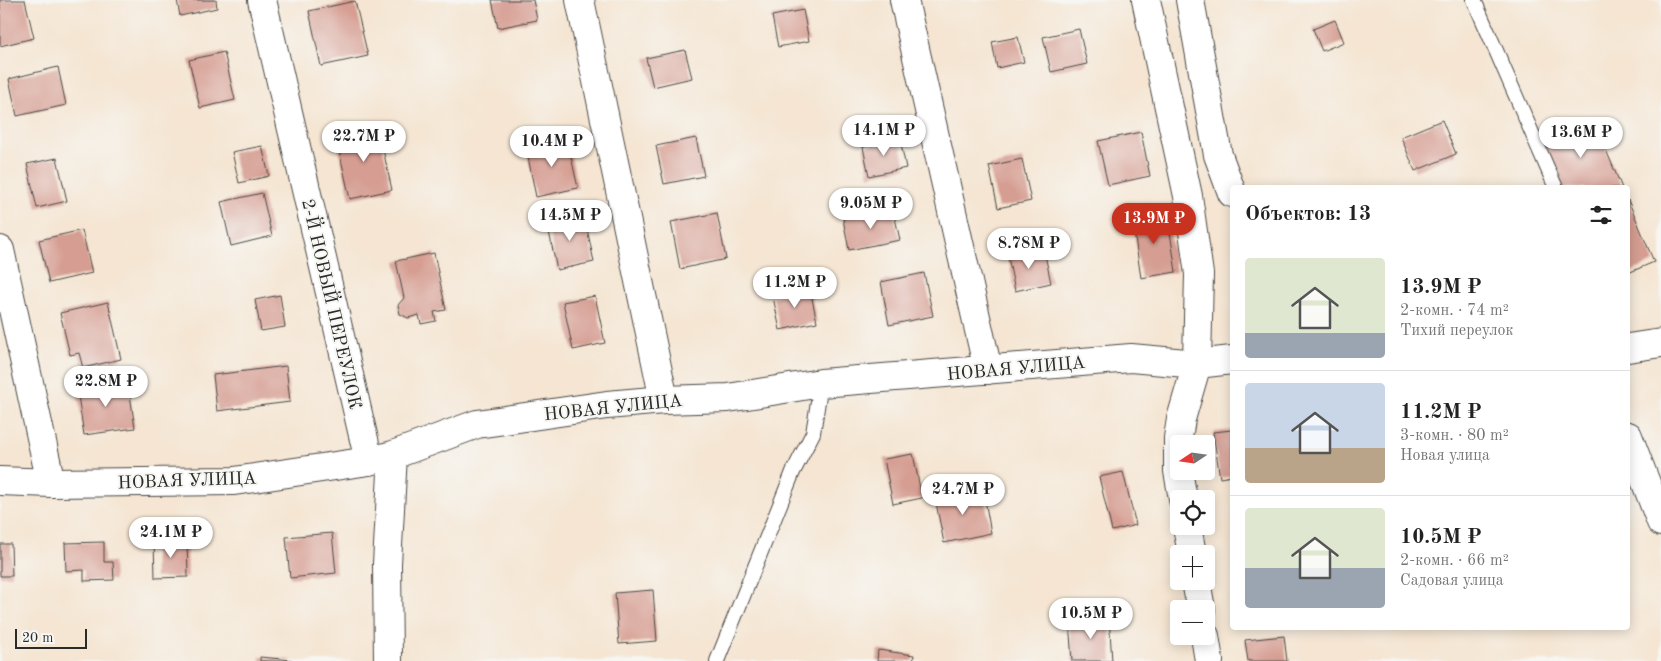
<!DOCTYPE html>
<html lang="ru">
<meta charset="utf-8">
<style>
:root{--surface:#fff;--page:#f2f2f2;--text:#222;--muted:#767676;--line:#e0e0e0;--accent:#c8321e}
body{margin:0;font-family:"Old Standard TT",serif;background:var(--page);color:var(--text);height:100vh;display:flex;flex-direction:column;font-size:19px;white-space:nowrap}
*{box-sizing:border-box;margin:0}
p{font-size:16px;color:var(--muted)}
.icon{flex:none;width:28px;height:28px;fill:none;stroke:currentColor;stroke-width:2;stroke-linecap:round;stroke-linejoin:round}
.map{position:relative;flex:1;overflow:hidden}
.panel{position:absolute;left:1230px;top:185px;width:400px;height:445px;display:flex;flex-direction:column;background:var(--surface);border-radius:5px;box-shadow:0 2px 12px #0003}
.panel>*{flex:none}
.needle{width:32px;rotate:257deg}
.controls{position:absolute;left:1170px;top:435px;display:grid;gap:10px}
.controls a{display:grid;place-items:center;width:45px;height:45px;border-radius:5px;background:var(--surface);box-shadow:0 2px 12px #0003;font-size:25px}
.scale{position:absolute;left:15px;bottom:12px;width:72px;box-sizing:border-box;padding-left:5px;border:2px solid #2b2b2b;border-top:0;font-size:14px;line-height:18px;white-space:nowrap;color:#2b2b2b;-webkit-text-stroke:4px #f6f6f2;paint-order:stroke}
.price{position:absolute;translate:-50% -42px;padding:0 11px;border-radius:18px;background:#fff;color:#222;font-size:16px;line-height:32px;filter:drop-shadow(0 1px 2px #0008)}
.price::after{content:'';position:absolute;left:50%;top:30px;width:15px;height:11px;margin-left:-8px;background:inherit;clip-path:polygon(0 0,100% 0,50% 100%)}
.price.on{background:var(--accent);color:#fff}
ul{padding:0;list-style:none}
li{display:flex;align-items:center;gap:15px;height:125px;padding:0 15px}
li+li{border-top:1px solid var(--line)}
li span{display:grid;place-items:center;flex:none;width:140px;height:100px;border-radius:5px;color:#555}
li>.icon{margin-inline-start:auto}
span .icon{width:60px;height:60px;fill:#fffc;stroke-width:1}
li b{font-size:21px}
h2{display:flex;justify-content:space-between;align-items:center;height:60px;padding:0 15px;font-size:21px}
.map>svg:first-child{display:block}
</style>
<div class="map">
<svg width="1661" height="661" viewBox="0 0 1661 661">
<rect width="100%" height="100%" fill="#f6f6f2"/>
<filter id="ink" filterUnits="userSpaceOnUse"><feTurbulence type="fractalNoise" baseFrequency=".02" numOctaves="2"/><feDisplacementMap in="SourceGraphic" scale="10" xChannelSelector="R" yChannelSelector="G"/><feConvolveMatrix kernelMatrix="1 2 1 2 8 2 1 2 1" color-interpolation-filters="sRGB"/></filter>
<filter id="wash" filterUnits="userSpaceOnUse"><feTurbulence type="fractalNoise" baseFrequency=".0096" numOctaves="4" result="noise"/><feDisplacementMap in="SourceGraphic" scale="20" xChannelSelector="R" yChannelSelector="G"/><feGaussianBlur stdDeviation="1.12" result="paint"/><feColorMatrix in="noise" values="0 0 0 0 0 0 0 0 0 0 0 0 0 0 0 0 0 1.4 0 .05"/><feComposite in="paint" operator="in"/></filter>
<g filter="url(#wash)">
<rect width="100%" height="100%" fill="#f5e5d2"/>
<g id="blocks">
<path fill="#d69d92" d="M 0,0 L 25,0 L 34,38 L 0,46 Z
M 177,0 L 216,0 L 217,8 L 180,16 Z
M 492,0 L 533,0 L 537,20 L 498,28 Z
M 355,1 L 368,56 L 321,66 L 309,11 Z
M 803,10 L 809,41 L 778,47 L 772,16 Z
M 1335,20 L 1344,42 L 1322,51 L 1313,29 Z
M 1079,29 L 1087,64 L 1051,72 L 1043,37 Z
M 1018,37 L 1024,62 L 997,68 L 992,42 Z
M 685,50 L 692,78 L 653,87 L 646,58 Z
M 224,52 L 235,100 L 200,108 L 189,60 Z
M 58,67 L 66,105 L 17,116 L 9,79 Z
M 1593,119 L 1622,188 L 1560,188 L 1541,142 Z
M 1442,120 L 1456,154 L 1415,171 L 1401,137 Z
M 378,127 L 392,190 L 350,199 L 336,137 Z
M 1141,132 L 1150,176 L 1108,185 L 1098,141 Z
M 696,138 L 704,176 L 664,184 L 656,146 Z
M 567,139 L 578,188 L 536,197 L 526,147 Z
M 900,139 L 906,168 L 869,176 L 863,147 Z
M 262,146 L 269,176 L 239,183 L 232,152 Z
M 57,158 L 67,201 L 37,208 L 27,164 Z
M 1022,159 L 1031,201 L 998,208 L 989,166 Z
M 262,193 L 272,236 L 231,246 L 221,202 Z
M 1628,200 L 1654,262 L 1628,273 Z
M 893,209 L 900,240 L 849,250 L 843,219 Z
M 1167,212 L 1176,272 L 1141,278 L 1132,218 Z
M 717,213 L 726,259 L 680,269 L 671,222 Z
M 584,214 L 594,262 L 557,270 L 547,222 Z
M 82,230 L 92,273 L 49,283 L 39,240 Z
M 1044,250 L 1051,283 L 1015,291 L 1008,257 Z
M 434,253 L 446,310 L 434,312 L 436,321 L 421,324 L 419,315 L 408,318 L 400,314 L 398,305 L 404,298 L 396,261 Z
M 924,273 L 933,316 L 889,325 L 881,282 Z
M 810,289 L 817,322 L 780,330 L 773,297 Z
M 280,295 L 285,327 L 261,331 L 255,300 Z
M 595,296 L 605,343 L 573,350 L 563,302 Z
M 108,302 L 121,359 L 83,368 L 79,353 L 70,355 L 60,313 Z
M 286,366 L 290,402 L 217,411 L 213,375 Z
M 128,381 L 135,428 L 84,435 L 77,389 Z
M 1232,430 L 1232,476 L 1220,478 L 1213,432 Z
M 913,454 L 922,498 L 893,504 L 884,459 Z
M 1123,472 L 1136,525 L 1112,531 L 1099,477 Z
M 983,489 L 991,533 L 944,543 L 935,498 Z
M 332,533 L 336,573 L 290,578 L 286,537 Z
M 187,540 L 188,577 L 155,578 L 154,541 Z
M 104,542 L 104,562 L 113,562 L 114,580 L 84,581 L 84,570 L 66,571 L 65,543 Z
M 0,544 L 11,544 L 12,576 L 0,576 Z
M 653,590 L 657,641 L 619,644 L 615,593 Z
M 1109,617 L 1112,661 L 1072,661 L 1069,621 Z
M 1284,636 L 1287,661 L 1248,661 L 1245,640 Z
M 878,650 L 914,655 L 913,661 L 877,661 Z
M 260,657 L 292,660 L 292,661 L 260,661 Z"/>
</g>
</g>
<g filter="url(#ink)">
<use href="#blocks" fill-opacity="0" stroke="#494744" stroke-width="1"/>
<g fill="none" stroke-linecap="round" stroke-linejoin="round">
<g stroke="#494744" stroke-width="16">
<path id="lane" d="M 1474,0 L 1556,188
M 717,661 L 793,472 L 813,433 L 821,383"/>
</g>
<g stroke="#494744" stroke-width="30">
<path id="street" d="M 262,0 L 369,461
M 580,0 L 664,400
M 904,0 L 988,370
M 1146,0 L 1188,196 L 1199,274 L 1197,364 L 1181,419 L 1178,438 L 1178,471 L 1183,499
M 1190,0 L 1218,155 L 1232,193
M 0,250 L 51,483
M 1628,348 L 1661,343
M 1628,436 L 1661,522
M 0,481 L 51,483 L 234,481 L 369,461 L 393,455 L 477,424 L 607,405 L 664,400 L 728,398 L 821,383 L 1131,358 L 1197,364 L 1232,360
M 1187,526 L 1192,554
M 1196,581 L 1201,609
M 1205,636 L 1209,661
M 388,661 L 387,564 L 393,455"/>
</g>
<use href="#lane" stroke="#fff" stroke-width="14"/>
<use href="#street" stroke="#fff" stroke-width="28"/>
</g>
</g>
<g text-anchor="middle" stroke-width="4" stroke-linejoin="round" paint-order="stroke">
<g font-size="18" fill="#2b2b2b" stroke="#f6f6f2">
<text transform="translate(332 304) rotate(77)" y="6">2-Й НОВЫЙ ПЕРЕУЛОК</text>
<text transform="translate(1016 368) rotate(-5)" y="6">НОВАЯ УЛИЦА</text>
<text transform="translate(613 407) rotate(-6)" y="6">НОВАЯ УЛИЦА</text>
<text transform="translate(187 480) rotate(-2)" y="6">НОВАЯ УЛИЦА</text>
</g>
</g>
</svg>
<div class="controls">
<a><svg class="needle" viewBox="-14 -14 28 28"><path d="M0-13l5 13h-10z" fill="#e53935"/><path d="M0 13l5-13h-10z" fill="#767676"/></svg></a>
<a><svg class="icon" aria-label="locate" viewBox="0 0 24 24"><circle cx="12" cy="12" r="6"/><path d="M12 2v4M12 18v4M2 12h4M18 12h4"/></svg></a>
<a>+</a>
<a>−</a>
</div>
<div class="scale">20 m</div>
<b class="price" style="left:884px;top:157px">14.1M ₽</b>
<b class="price" style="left:1581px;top:159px">13.6M ₽</b>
<b class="price" style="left:364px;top:163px">22.7M ₽</b>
<b class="price" style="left:552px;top:168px">10.4M ₽</b>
<b class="price" style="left:871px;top:230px">9.05M ₽</b>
<b class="price" style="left:570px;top:242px">14.5M ₽</b>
<b class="price on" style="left:1154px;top:245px">13.9M ₽</b>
<b class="price" style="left:1029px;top:270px">8.78M ₽</b>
<b class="price" style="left:795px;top:309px">11.2M ₽</b>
<b class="price" style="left:106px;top:408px">22.8M ₽</b>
<b class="price" style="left:963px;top:516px">24.7M ₽</b>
<b class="price" style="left:171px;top:559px">24.1M ₽</b>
<b class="price" style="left:1091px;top:640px">10.5M ₽</b>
<section class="panel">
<h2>Объектов: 13<svg class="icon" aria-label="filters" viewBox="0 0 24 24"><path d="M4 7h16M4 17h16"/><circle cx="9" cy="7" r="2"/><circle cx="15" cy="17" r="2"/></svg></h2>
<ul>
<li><span style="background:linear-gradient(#dfe7d0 75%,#9aa5b1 0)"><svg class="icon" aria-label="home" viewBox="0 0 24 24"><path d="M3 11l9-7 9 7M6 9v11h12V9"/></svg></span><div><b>13.9M ₽</b><p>2-комн. · 74 m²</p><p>Тихий переулок</p></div></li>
<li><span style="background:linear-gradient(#c9d6e8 65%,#b9a48a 0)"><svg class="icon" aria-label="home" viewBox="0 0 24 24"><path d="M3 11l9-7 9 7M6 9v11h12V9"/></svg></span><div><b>11.2M ₽</b><p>3-комн. · 80 m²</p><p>Новая улица</p></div></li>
<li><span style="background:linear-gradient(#dfe7d0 60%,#9aa5b1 0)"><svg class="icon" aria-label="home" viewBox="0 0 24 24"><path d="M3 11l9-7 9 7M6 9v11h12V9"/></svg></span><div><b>10.5M ₽</b><p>2-комн. · 66 m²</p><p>Садовая улица</p></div></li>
</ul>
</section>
</div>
